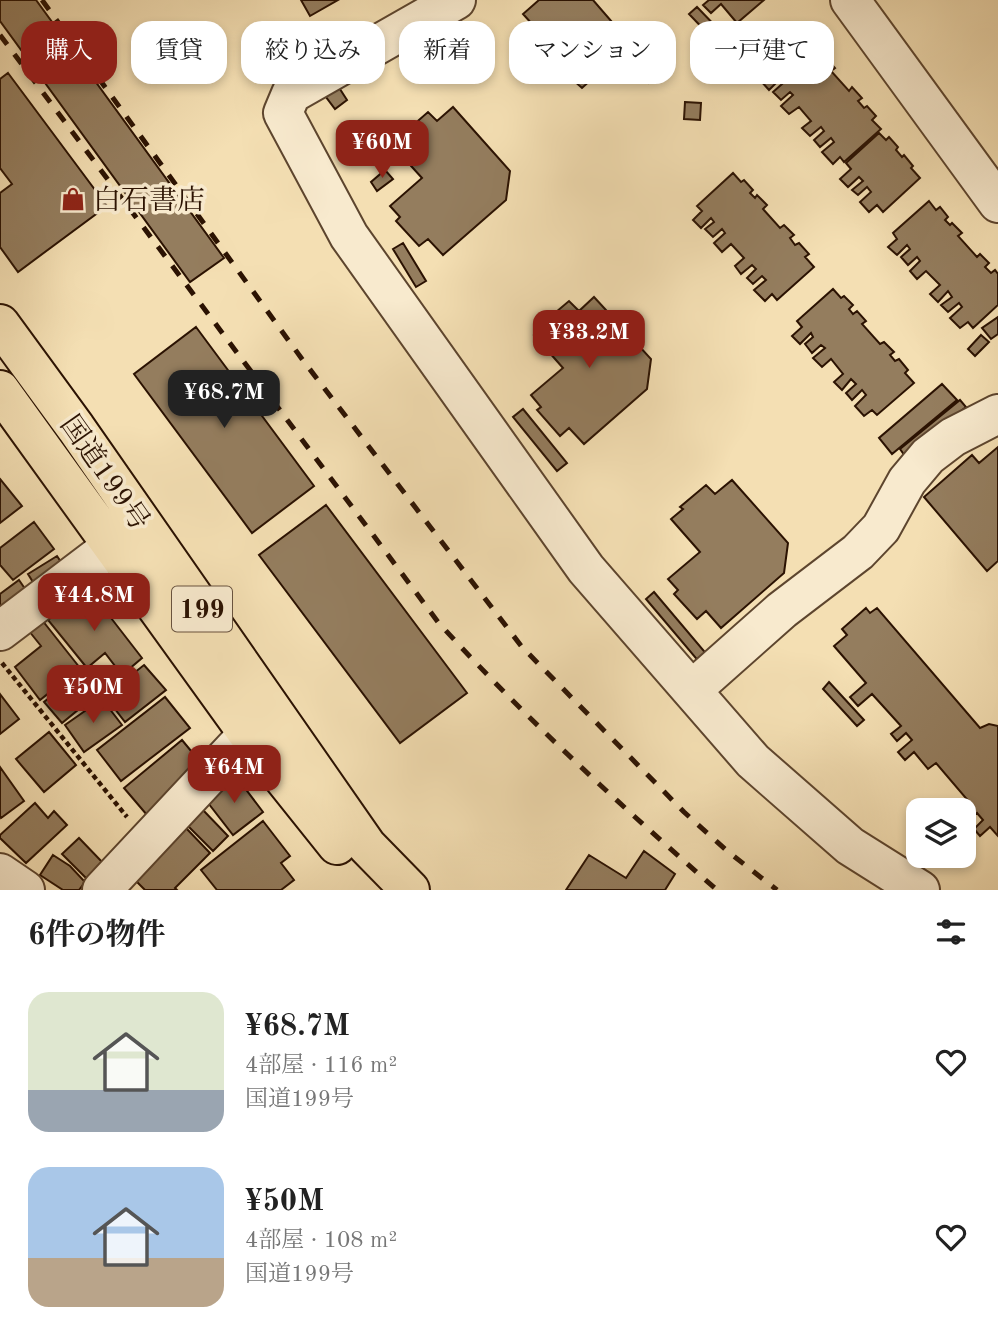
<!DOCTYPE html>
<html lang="ja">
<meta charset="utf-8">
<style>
:root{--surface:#fff;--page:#f2f2f2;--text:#222;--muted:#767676;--accent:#8f2418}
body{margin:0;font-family:"Old Standard TT","Noto Serif JP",serif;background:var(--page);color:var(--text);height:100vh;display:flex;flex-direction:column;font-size:26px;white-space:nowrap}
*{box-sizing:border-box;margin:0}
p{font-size:23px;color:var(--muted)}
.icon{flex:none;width:38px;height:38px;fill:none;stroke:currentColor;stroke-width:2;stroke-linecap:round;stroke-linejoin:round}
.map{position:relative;height:890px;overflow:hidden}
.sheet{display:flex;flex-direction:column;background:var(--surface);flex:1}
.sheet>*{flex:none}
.banner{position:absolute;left:21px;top:21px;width:957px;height:63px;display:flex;gap:14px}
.tools{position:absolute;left:906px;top:798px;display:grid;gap:14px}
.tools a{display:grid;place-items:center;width:70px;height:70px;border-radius:14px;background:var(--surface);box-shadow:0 4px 10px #0003;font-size:35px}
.price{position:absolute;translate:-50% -60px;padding:0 16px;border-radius:14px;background:var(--accent);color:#fff;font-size:23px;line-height:46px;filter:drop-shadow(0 2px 4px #0008)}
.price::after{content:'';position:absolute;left:50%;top:42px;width:21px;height:16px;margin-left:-10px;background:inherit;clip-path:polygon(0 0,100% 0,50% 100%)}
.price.on{background:#222;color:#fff}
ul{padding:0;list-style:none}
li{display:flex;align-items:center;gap:21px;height:175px;padding:0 28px}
li span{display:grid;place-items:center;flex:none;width:196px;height:140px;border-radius:21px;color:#555}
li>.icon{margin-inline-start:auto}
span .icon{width:84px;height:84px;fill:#fffc;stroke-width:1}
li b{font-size:30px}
h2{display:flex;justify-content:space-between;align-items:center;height:84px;padding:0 28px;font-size:30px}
.pill{padding:0 24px;border-radius:21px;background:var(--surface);box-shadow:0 4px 10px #0003;font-size:24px;line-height:63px}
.pill.on{background:var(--accent);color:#fff}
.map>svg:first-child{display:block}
</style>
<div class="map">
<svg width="998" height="890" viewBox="0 0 998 890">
<rect width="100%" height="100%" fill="#f4dfb3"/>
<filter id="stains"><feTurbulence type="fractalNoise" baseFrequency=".00286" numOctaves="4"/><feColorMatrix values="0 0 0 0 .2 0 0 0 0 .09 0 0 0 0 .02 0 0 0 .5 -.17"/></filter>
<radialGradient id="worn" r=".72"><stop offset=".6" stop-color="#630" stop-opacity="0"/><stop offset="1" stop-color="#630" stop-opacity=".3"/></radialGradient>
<path fill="#947d5e" stroke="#2b1202" stroke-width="2" d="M 0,0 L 36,0 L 224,258 L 190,282 L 0,21 Z
M 301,0 L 338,0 L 310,16 Z
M 539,0 L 593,0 L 631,44 L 582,88 L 555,64 L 562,57 L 523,14 Z
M 709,0 L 764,0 L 737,23 L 721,4 L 711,13 L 703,5 Z
M 697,7 L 723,34 L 715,41 L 689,14 Z
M 792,23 L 799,30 L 758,69 L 750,62 Z
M 801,36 L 808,44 L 811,42 L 821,52 L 817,55 L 822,60 L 825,57 L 835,68 L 831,71 L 849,91 L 852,87 L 862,98 L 858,101 L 864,108 L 867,106 L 876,116 L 872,120 L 881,129 L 844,162 L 840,157 L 833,164 L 822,152 L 834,142 L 831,138 L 820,147 L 814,140 L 824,131 L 821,127 L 810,136 L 802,128 L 811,121 L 799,107 L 789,114 L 781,106 L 793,95 L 790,92 L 781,100 L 773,92 L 782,84 L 779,80 L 769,90 L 761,81 L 769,74 L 765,68 Z
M 637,55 L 657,77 L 649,83 L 630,60 Z
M 8,73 L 107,206 L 18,272 L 0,247 L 0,193 L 12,184 L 0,168 L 0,79 Z
M 338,86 L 347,100 L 335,109 L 326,97 Z
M 685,102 L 701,103 L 700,120 L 684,119 Z
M 453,107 L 510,171 L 506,200 L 443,255 L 428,239 L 419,246 L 396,221 L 400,217 L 390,206 L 422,178 L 393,146 L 404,136 L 403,134 L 428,112 L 437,121 Z
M 879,133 L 886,140 L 889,137 L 898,147 L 896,150 L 902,157 L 904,155 L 913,166 L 911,168 L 920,178 L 883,212 L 877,205 L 869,212 L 860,202 L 871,192 L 867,187 L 858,195 L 852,190 L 863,181 L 859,177 L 848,187 L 840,179 L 851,169 L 846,163 Z
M 385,170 L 393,179 L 377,191 L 371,182 Z
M 733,173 L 741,182 L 744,180 L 753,190 L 750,193 L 755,198 L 757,195 L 767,205 L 763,209 L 780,228 L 784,225 L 794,235 L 790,238 L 795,245 L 799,243 L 809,254 L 805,257 L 814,267 L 777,300 L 772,294 L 765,301 L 754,290 L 766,280 L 762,276 L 753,284 L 747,278 L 756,269 L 752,265 L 741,274 L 735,266 L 744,258 L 731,244 L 722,252 L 714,243 L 725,233 L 722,229 L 713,237 L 705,229 L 714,222 L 711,218 L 701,228 L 693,220 L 702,211 L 697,206 Z
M 929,201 L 936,210 L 940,207 L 948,217 L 945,220 L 950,225 L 952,223 L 962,233 L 958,236 L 977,257 L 980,254 L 989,263 L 985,267 L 991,273 L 995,270 L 998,274 L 998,305 L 973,328 L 968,322 L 960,328 L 950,318 L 962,307 L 959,303 L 948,312 L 941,305 L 952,297 L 948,291 L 938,302 L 930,294 L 940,285 L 926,271 L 917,279 L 910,271 L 920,261 L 917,257 L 908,265 L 901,257 L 910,249 L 907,245 L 897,255 L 888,247 L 897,239 L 893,233 Z
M 403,243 L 426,281 L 416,287 L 393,249 Z
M 833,289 L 841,298 L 844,296 L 853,305 L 849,309 L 853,314 L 857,311 L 866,321 L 862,324 L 880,344 L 884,342 L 894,352 L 890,355 L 895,361 L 899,359 L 908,370 L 905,373 L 914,383 L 877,415 L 872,410 L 864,416 L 855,406 L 866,395 L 862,390 L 852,400 L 846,393 L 856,384 L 851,379 L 842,390 L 834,382 L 843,374 L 831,359 L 822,367 L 813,358 L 825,348 L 821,345 L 812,353 L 805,344 L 813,337 L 811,333 L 800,344 L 792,336 L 802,327 L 797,321 Z
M 594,297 L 651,359 L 647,389 L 584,444 L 569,428 L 560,436 L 537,410 L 541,407 L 531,395 L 563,368 L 534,335 L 545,325 L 543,323 L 569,301 L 579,311 Z
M 998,317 L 998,334 L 991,339 L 982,328 Z
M 196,327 L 314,486 L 252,533 L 134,374 Z
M 981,335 L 989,342 L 975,356 L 968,349 Z
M 942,384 L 957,400 L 892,454 L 879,438 Z
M 960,400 L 966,407 L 905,456 L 900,449 Z
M 523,409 L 567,463 L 557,471 L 513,417 Z
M 998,447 L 998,561 L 987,571 L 924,497 L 972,455 L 979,463 Z
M 0,479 L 22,506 L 0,523 Z
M 732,480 L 788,543 L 784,573 L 721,628 L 706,611 L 697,619 L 674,594 L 678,590 L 668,579 L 700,552 L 671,519 L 683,509 L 680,507 L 706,485 L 715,494 Z
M 326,505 L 467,693 L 400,743 L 259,555 Z
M 34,522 L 54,549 L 13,580 L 0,565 L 0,548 Z
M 57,556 L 65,568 L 36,587 L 28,574 Z
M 19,580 L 30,596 L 0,619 L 0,594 Z
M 87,587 L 142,658 L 122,675 L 105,653 L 87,668 L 48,620 Z
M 654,592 L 709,657 L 700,663 L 646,599 Z
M 866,608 L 870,613 L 877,608 L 980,728 L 989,724 L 998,726 L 998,836 L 990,827 L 980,836 L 974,829 L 983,820 L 977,813 L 964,824 L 963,810 L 971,804 L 936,763 L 928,769 L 914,752 L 905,760 L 898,752 L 912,740 L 906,733 L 897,741 L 891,734 L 901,726 L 872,694 L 858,706 L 850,697 L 866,683 L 834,646 L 847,635 L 842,629 Z
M 42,620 L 80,668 L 40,700 L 15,667 L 41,646 L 29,631 Z
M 144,665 L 166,690 L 125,722 L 105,696 Z
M 85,670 L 101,691 L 62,723 L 44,702 Z
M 829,682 L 864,720 L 857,726 L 823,689 Z
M 0,694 L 19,719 L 0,734 Z
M 165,697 L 190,728 L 121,781 L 97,750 Z
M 102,699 L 122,725 L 84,752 L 65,725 Z
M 49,732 L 76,765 L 44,792 L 16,759 Z
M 182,740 L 201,763 L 147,815 L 124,788 Z
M 0,767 L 24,801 L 1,818 L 0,816 Z
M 235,775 L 263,812 L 233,835 L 205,799 Z
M 35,803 L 48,818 L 54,811 L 67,825 L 26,863 L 0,838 L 0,835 Z
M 202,809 L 228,836 L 213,851 L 186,824 Z
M 263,821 L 290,856 L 281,863 L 294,880 L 281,890 L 217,890 L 201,870 Z
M 185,827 L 210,853 L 175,888 L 177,890 L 145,890 L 133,878 Z
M 79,838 L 105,865 L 89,881 L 62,854 Z
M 644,851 L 675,874 L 665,890 L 566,890 L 589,855 L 626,878 Z
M 53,855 L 70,866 L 85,882 L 79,890 L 63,890 L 40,875 Z"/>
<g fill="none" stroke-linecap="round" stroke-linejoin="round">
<g stroke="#5d452e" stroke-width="42">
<path id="minor" d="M 456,0 L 291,94 L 283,113 L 349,236 L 586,569 L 753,761 L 850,846 L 920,890
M 850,0 L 998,203
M 0,631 L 111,547
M 693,689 L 782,610 L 858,552 L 881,528 L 907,481 L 928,456 L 953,437 L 998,414
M 0,873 L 25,890
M 102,890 L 248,734"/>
</g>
<g stroke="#2b1202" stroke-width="42">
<path id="highway" d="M 0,324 L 76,428 L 367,846 L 410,890
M 0,390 L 248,734 L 337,845"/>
</g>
<path stroke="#2b1202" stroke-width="4.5" stroke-dasharray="5 3.5" stroke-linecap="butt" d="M 2,663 L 127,817"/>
<use href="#minor" stroke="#f8eace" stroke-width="38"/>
<use href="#highway" stroke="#f4dfb3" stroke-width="38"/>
<path stroke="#2b1202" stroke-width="5" stroke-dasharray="12 12" stroke-linecap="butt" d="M 42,0 L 302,359 L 522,647 L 684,812 L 726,850 L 777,890
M 0,35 L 438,622 C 525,718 620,805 717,890"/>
</g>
<defs>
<g id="shop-bare" transform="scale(1.89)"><path d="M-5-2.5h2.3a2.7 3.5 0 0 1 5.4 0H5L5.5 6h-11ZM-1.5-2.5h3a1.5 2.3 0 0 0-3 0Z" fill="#8f2418" stroke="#f8eace" stroke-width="2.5" paint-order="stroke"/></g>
</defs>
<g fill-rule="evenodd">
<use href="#shop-bare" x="73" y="199"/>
</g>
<g text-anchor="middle" stroke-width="7" stroke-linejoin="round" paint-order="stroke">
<rect fill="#f8eace" stroke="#68533f" stroke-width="2" x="172" y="586.5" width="60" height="45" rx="5"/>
<g font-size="26" font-weight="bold" fill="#2b1202">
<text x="202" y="618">199</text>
</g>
<g font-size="28" fill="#2b1202" stroke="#f8eace" text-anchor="start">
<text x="93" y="209">白石書店</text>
</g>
<g font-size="28" fill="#2b1202" stroke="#f8eace">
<text transform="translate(106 472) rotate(55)" y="10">国道199号</text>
</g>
</g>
<rect width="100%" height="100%" filter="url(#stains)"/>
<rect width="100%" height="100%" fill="url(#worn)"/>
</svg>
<div class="tools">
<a><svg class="icon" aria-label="layers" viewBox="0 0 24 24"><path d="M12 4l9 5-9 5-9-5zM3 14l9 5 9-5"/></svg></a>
</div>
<b class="price" style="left:382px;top:180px">¥60M</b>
<b class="price" style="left:589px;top:370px">¥33.2M</b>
<b class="price on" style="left:224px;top:430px">¥68.7M</b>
<b class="price" style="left:94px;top:633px">¥44.8M</b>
<b class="price" style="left:93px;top:725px">¥50M</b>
<b class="price" style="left:234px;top:805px">¥64M</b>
<div class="banner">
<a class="pill on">購入</a>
<a class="pill">賃貸</a>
<a class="pill">絞り込み</a>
<a class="pill">新着</a>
<a class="pill">マンション</a>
<a class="pill">一戸建て</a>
</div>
</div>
<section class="sheet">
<h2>6件の物件<svg class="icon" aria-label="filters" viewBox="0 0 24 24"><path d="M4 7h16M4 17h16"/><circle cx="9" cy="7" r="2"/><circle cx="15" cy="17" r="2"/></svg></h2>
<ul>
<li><span style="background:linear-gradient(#dfe7d0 70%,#9aa5b1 0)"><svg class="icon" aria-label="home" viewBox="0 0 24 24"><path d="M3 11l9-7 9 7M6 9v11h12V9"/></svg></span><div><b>¥68.7M</b><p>4部屋 · 116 m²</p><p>国道199号</p></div><svg class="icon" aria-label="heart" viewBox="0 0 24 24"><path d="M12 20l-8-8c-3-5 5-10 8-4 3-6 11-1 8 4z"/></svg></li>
<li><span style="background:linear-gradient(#a9c7e8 65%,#b9a48a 0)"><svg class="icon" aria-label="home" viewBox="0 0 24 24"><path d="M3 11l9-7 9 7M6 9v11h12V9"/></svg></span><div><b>¥50M</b><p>4部屋 · 108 m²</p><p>国道199号</p></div><svg class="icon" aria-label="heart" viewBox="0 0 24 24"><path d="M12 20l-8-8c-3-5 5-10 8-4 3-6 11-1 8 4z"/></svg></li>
</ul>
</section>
